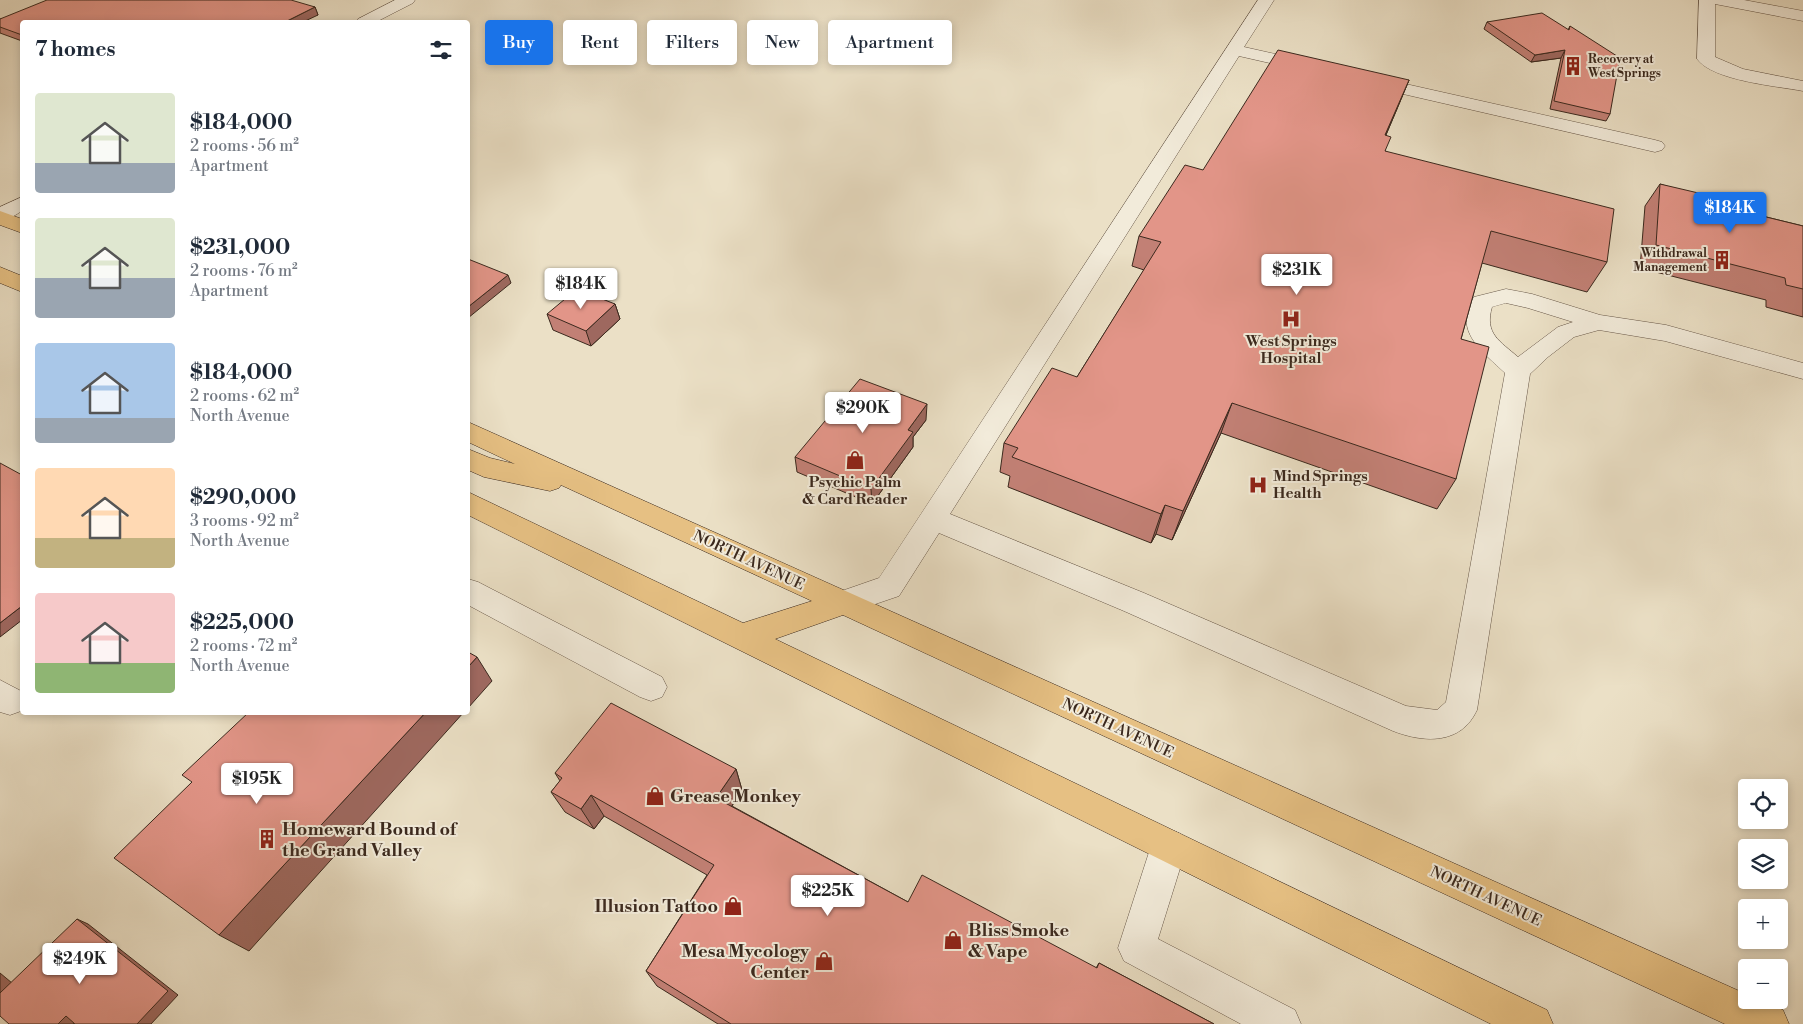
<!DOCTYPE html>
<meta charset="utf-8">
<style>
:root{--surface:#fff;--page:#f2f2f3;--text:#1f2937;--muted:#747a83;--accent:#1a73e8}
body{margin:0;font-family:"Libre Bodoni",serif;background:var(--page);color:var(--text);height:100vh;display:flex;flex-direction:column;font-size:19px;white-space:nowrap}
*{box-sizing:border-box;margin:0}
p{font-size:16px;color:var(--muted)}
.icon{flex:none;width:28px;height:28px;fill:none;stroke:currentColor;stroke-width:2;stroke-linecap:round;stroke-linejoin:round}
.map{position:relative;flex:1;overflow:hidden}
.side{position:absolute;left:20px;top:20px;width:450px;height:695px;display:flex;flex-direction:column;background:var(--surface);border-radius:5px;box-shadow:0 2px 8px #0003}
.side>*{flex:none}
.banner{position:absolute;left:485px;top:20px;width:475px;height:45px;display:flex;gap:10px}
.controls{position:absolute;left:1738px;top:779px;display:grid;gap:10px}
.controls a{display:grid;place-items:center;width:50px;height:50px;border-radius:5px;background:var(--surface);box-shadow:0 2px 8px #0003;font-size:25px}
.price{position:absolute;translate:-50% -42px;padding:0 11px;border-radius:5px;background:#fff;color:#222;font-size:16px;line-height:32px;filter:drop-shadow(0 1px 2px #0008)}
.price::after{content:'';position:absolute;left:50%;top:30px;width:15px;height:11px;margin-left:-8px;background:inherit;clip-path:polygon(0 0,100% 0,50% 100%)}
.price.current{background:var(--accent);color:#fff}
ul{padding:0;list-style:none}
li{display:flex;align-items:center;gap:15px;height:125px;padding:0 15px}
li span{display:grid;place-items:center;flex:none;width:140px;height:100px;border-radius:5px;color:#555}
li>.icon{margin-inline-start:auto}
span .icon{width:60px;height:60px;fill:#fffc;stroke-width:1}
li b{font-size:21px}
h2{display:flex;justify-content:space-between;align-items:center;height:60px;padding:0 15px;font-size:21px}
.tag{padding:0 18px;border-radius:5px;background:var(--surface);box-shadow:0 2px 8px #0003;font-size:18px;line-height:45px}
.tag.current{background:var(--accent);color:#fff}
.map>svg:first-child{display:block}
</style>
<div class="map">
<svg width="1803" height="1024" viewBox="0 0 1803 1024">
<rect width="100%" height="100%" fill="#ebe0c6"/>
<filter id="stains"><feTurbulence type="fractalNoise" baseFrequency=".004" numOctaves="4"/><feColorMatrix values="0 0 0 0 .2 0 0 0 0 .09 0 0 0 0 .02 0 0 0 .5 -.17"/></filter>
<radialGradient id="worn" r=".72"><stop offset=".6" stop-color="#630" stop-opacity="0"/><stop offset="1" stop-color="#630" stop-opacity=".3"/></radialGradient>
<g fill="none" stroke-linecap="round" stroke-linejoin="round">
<g stroke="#675748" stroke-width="1">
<path id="minor" d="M 395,0 L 415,0 L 413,3 L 376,22 L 356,22 L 358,19 Z
M 1258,0 L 1274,0 L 1244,47 L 1315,63 L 1318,67 L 1315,71 L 1309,72 L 1239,56 L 950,514 L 1144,593 L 1406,706 L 1437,710 L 1446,702 L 1505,373 C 1483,352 1452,331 1474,297 L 1506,289 L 1532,294 L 1600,315 L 1666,325 L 1803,363 L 1803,379 L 1665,341 L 1599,330 L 1574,337 L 1548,357 L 1530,374 L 1477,710 C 1461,745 1424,743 1393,731 L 1124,611 L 939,533 L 899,596 L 843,615 L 833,612 L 828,603 L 833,594 L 879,578 ZM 1506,303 L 1528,308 L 1573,322 L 1558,327 L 1518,357 C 1500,341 1484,334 1492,307 Z
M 1699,0 L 1744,0 L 1803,11 L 1803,21 L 1715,4 L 1715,57 L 1743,69 L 1803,81 L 1803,91 C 1777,86 1713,81 1697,59 Z
M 1370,76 L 1655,140 L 1662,142 L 1665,146 L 1662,150 L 1655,152 L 1364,85 L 1361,81 L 1364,77 Z
M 22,197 L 22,211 L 7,220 L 0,222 L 0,207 Z
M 468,579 L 478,582 L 662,677 L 667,687 L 662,697 L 651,701 L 640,697 L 468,605 Z
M 0,680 L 21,691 L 21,711 L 10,715 L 0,712 Z
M 1169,829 L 1181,834 L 1187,846 L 1158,939 L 1295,1010 L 1301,1024 L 1241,1024 L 1124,961 L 1118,948 L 1151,846 L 1157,834 Z"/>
</g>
<g stroke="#3b291e" stroke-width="1">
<path id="major" d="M 0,211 L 22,219 L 22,233 L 0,225 Z
M 0,267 L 22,276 L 22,292 L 0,283 Z
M 468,422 L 1746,994 L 1746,1000 L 1760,1000 L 1783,1010 L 1789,1024 L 1725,1024 L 843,615 L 775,639 L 1547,1010 L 1553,1024 L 1491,1024 L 468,515 L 468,492 L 743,623 L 812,601 L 561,485 L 559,488 L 550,491 L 484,477 L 468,470 L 468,449 L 490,458 L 515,464 L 468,442 Z"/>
</g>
<use href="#minor" fill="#f2ebda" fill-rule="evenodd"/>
<use href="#major" fill="#e6c083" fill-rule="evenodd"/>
</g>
<path fill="#c28075" stroke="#3b291e" d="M 315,7 L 318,15 L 22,22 L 22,41 L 0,33 L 0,19 Z
M 1487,22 L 1568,30 L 1570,26 L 1610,114 L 1606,121 L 1550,109 L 1561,58 L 1531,62 L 1484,29 Z
M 1409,80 L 1386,135 L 1385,151 L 1607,262 L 1587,292 L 1482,263 L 1461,339 L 1456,479 L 1437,509 L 1221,433 L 1172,540 L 1156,534 L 1151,543 L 1008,487 L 1010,476 L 1000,472 L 1004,443 L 1077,377 L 1144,270 L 1132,266 L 1139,236 L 1203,170 Z
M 1660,184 L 1758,215 L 1803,226 L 1803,317 L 1766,307 L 1766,300 L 1640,268 L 1645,206 Z
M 615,304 L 620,319 L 591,346 L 553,330 L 547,314 Z
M 926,420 L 913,437 L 913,447 L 872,504 L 797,472 L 795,457 Z
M 736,769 L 742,790 L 732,806 L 908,902 L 1096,968 L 1099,963 L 1214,1024 L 718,1024 L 657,986 L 646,971 L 707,875 L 604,816 L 594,829 L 565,812 L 551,792 L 560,781 L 555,773 Z"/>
<path fill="#9e685f" stroke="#3b291e" d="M 315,7 L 318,15 L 303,22 L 285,22 Z
M 1565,50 L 1561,58 L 1531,62 L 1535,55 Z
M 1409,80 L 1397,109 L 1373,165 L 1385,135 Z
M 508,275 L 511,283 L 468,318 L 468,307 Z
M 615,304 L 620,319 L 591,346 L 586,331 Z
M 1232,403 L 1221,433 L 1172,540 L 1183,511 Z
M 927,404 L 926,420 L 913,437 L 913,447 L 872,504 L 871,489 L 908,430 Z
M 1165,505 L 1156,534 L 1151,543 L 1161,514 Z
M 22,606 L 22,620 L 0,637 L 0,623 Z
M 477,657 L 492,681 L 468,708 L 468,667 Z
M 426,712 L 464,712 L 249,951 L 219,935 Z
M 736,769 L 742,790 L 724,818 L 716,798 Z
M 591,795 L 604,816 L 594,829 L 581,809 Z
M 77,919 L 88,924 L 178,995 L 151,1024 L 137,1024 Z
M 0,973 L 12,983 L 0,994 Z
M 66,1016 L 77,1020 L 73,1024 L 58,1024 Z"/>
<path fill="#e29588" stroke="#3b291e" d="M 47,0 L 291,0 L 315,7 L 285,22 L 22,22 L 22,35 L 0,27 L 0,19 Z
M 1542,13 L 1569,30 L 1570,26 L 1620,58 L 1610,114 L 1554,101 L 1565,50 L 1535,55 L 1487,22 Z
M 1278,50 L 1409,80 L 1385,135 L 1391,137 L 1385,151 L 1614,209 L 1607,262 L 1491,231 L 1461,339 L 1489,347 L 1456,479 L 1232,403 L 1183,511 L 1165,505 L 1161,514 L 1012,457 L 1018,448 L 1004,443 L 1052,368 L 1077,377 L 1161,242 L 1139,236 L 1185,165 L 1203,170 Z
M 1660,184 L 1758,207 L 1758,215 L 1803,226 L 1803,289 L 1786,285 L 1785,278 L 1656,245 Z
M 468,259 L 508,275 L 468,307 Z
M 577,289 L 615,304 L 586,331 L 547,314 Z
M 860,379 L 927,404 L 908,430 L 913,432 L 871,489 L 795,457 Z
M 0,463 L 22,475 L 22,606 L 0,623 Z
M 468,652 L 477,657 L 468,667 Z
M 611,703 L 736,769 L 716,798 L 908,902 L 922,875 L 1097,968 L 1099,963 L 1214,1024 L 731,1024 L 646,971 L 714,865 L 591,795 L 581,809 L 551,792 L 562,778 L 555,773 Z
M 249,712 L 426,712 L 219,935 L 114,858 L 192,782 L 182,775 Z
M 77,919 L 168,991 L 137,1024 L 75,1024 L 66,1016 L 58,1024 L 9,1024 L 0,1016 L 0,993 Z"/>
<defs>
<g id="building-bare" transform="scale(1.5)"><path d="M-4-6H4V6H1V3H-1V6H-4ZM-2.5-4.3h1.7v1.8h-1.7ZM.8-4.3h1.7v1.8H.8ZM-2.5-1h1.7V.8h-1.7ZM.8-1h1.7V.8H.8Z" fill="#8f2418" stroke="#f2ebda" stroke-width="2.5" paint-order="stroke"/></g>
<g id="hospital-bare" transform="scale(1.5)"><path d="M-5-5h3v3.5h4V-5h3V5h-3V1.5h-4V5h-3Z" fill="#8f2418" stroke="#f2ebda" stroke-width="2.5" paint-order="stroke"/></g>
<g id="shop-bare" transform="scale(1.5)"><path d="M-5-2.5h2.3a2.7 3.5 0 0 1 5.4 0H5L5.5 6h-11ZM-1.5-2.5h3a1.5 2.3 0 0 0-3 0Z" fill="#8f2418" stroke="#f2ebda" stroke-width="2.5" paint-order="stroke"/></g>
</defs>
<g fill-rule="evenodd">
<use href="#building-bare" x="1573" y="66"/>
<use href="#building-bare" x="1722" y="260"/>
<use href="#hospital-bare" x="1291" y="319"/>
<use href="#shop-bare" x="855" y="460"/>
<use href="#hospital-bare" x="1258" y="485"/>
<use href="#shop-bare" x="655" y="796"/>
<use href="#building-bare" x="267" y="839"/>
<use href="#shop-bare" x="733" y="906"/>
<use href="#shop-bare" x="953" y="940"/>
<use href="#shop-bare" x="824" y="961"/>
</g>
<g text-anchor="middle" stroke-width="4" stroke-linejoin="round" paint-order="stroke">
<g font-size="12" font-weight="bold" fill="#3b291e" stroke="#f2ebda" text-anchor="start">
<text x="1588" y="63">Recovery at<tspan x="1588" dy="14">West Springs</tspan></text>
<text x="1707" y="257" text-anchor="end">Withdrawal<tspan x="1707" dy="14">Management</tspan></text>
</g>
<g font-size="15" font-weight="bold" fill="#3b291e" stroke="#f2ebda">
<text x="1291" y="346">West Springs<tspan x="1291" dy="17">Hospital</tspan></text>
<text x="1273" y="481" text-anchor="start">Mind Springs<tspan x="1273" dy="17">Health</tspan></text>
<text x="855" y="487">Psychic Palm<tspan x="855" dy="17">&amp; Card Reader</tspan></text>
</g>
<g font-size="15" fill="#3b291e" stroke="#f2ebda">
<text transform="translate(749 560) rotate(25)" y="5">NORTH AVENUE</text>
<text transform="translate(1118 728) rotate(25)" y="5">NORTH AVENUE</text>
<text transform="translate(1486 896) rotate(25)" y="5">NORTH AVENUE</text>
</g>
<g font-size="18" font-weight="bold" fill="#3b291e" stroke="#f2ebda" text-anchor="start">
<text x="670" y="802">Grease Monkey</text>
<text x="282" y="835">Homeward Bound of<tspan x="282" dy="21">the Grand Valley</tspan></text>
<text x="718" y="912" text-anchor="end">Illusion Tattoo</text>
<text x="968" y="936">Bliss Smoke<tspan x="968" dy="21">&amp; Vape</tspan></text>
<text x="809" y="957" text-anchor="end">Mesa Mycology<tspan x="809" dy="21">Center</tspan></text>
</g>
</g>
<rect width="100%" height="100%" filter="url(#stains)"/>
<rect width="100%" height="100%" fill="url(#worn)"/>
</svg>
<div class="controls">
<a><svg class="icon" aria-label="locate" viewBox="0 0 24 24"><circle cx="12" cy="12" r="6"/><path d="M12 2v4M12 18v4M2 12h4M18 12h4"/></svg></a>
<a><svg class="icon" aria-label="layers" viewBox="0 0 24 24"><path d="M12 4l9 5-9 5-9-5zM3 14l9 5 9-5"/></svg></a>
<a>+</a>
<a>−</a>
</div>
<b class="price current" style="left:1730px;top:234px">$184K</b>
<b class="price" style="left:1297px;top:296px">$231K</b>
<b class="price" style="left:581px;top:310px">$184K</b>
<b class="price" style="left:863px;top:434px">$290K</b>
<b class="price" style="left:257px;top:805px">$195K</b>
<b class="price" style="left:828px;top:917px">$225K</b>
<b class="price" style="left:80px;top:985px">$249K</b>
<div class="banner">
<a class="tag current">Buy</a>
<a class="tag">Rent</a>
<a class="tag">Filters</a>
<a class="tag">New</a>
<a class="tag">Apartment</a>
</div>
<section class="side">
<h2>7 homes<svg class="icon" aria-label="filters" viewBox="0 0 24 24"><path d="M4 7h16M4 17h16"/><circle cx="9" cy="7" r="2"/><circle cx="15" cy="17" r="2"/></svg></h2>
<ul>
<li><span style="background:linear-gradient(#dfe7d0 70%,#9aa5b1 0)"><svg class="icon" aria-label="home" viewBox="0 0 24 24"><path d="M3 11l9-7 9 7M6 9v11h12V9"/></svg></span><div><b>$184,000</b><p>2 rooms · 56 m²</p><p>Apartment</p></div></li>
<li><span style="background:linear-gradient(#dfe7d0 60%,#9aa5b1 0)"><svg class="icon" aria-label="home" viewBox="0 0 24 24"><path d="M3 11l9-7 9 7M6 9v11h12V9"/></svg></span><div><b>$231,000</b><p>2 rooms · 76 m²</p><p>Apartment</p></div></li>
<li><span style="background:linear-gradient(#a9c7e8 75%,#9aa5b1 0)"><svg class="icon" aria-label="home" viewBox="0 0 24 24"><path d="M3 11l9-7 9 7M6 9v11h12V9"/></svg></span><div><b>$184,000</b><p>2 rooms · 62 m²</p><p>North Avenue</p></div></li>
<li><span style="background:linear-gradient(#ffd9b3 70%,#c2b280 0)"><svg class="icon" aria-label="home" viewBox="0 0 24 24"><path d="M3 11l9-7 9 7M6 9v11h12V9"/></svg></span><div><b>$290,000</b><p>3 rooms · 92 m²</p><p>North Avenue</p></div></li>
<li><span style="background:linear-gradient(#f6c9c9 70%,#8fb573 0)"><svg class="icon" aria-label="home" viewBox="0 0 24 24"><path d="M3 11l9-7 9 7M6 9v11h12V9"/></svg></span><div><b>$225,000</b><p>2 rooms · 72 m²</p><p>North Avenue</p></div></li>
</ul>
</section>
</div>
